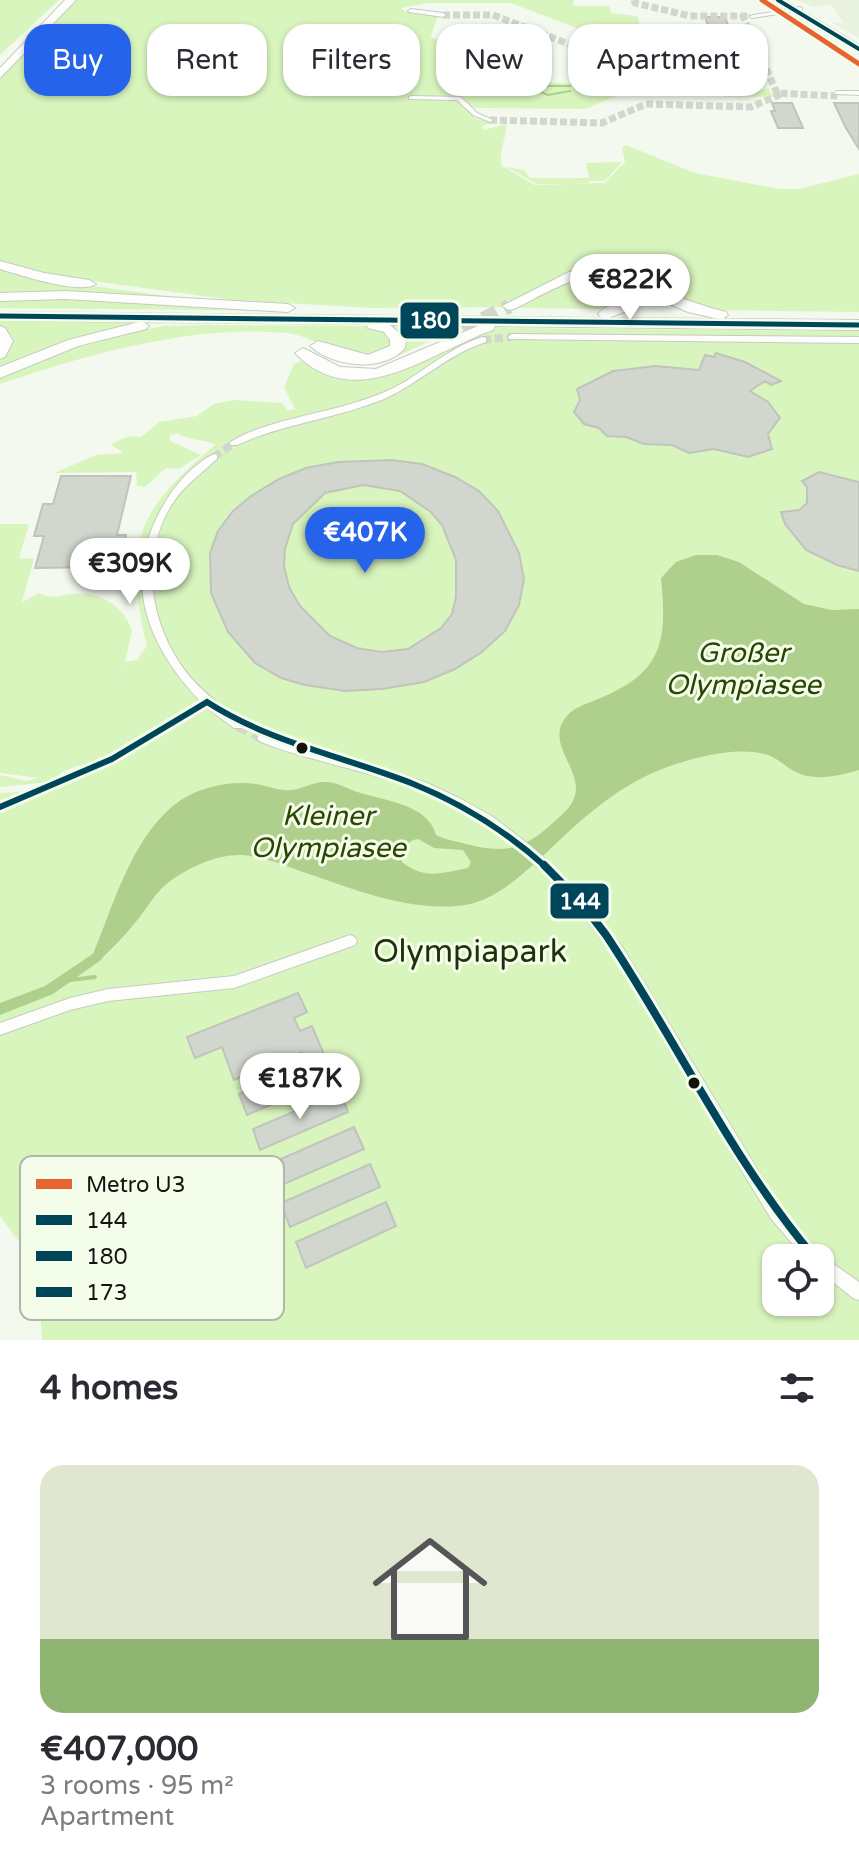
<!DOCTYPE html>
<meta charset="utf-8">
<style>
:root{--surface:#fff;--page:#f7f7f7;--text:#2b2b33;--muted:#7c7c81;--line:#e1e1e2;--accent:#2563eb}
body{margin:0;font-family:"Varela Round",sans-serif;background:var(--page);color:var(--text);height:100vh;display:flex;flex-direction:column;font-size:30px;white-space:nowrap}
*{box-sizing:border-box;margin:0}
p{font-size:26px;color:var(--muted)}
.icon{flex:none;width:44px;height:44px;fill:none;stroke:currentColor;stroke-width:2;stroke-linecap:round;stroke-linejoin:round}
.map{position:relative;height:1340px;overflow:hidden}
.details{display:flex;flex-direction:column;background:var(--surface);flex:1}
.details>*{flex:none}
.top-card{position:absolute;left:24px;top:24px;width:812px;height:72px;display:flex;gap:16px}
.tools{position:absolute;left:762px;top:1244px;display:grid;gap:16px}
.tools a{display:grid;place-items:center;width:72px;height:72px;border-radius:16px;background:var(--surface);box-shadow:0 2px 6px #0004;font-size:40px}
.price{position:absolute;translate:-50% -68px;padding:0 18px;border-radius:28px;background:#fff;color:#222;font-size:26px;line-height:52px;filter:drop-shadow(0 2px 4px #0008)}
.price::after{content:'';position:absolute;left:50%;top:48px;width:24px;height:18px;margin-left:-12px;background:inherit;clip-path:polygon(0 0,100% 0,50% 100%)}
.price.current{background:var(--accent);color:#fff}
ul{padding:0;list-style:none}
li{display:grid;align-content:center;gap:16px;height:424px;padding:0 40px}
li+li{border-top:2px solid var(--line)}
li span{display:grid;place-items:center;height:248px;border-radius:24px;color:#555}
li>.icon{margin-inline-start:auto}
span .icon{width:144px;height:144px;fill:#fffc;stroke-width:1}
li b{font-size:34px}
h2{display:flex;justify-content:space-between;align-items:center;height:96px;padding:0 40px;font-size:34px}
.chip{padding:0 28px;border-radius:24px;background:var(--surface);box-shadow:0 2px 6px #0004;font-size:28px;line-height:72px}
.chip.current{background:var(--accent);color:#fff}
.map>svg:first-child{display:block}
</style>
<div class="map">
<svg width="859" height="1340" viewBox="0 0 859 1340">
<rect width="100%" height="100%" fill="#f3f9ee"/>
<path fill="#e8f2df" d="M 796,0 L 859,0 L 859,38 L 833,23 L 844,23 L 831,4 L 839,3 L 813,7 Z
M 637,49 L 671,49 L 674,57 L 700,57 L 711,82 L 639,85 L 611,83 L 596,79 L 595,76 L 604,71 L 626,67 L 625,58 L 639,58 Z"/>
<path fill="#d9f5be" fill-rule="evenodd" d="M 0,0 L 59,0 L 0,55 Z
M 74,0 L 573,0 L 574,6 L 609,6 L 611,13 L 637,16 L 641,29 L 705,27 L 707,33 L 584,31 L 511,3 L 427,3 L 401,8 L 406,12 L 438,15 L 431,37 L 493,64 L 520,64 L 522,81 L 575,84 L 578,82 L 574,71 L 577,70 L 604,70 L 593,75 L 594,80 L 613,85 L 684,85 L 687,82 L 710,82 L 709,76 L 757,76 L 758,81 L 752,81 L 757,83 L 757,91 L 768,89 L 774,97 L 727,97 L 706,91 L 629,91 L 585,109 L 475,108 L 458,96 L 455,99 L 476,119 L 497,122 L 482,126 L 484,130 L 506,124 C 507,140 498,149 502,166 L 535,185 L 605,183 L 625,162 L 622,148 L 626,145 L 695,173 L 779,189 L 799,189 L 859,174 L 859,312 L 709,310 L 622,275 L 597,269 L 566,274 L 502,307 L 372,308 L 232,300 L 48,275 L 0,261 L 0,79 Z
M 622,162 L 605,181 L 590,181 L 588,184 L 537,184 L 506,167 L 524,170 L 530,178 L 589,178 L 586,163 Z
M 0,266 L 58,281 L 181,298 L 60,291 L 0,292 Z
M 586,276 L 619,281 L 628,298 L 606,309 L 519,308 L 572,279 Z
M 31,297 L 297,311 L 0,308 L 0,299 Z
M 0,319 L 156,322 L 76,338 L 0,370 Z
M 206,325 L 373,326 L 384,329 L 395,342 L 379,357 C 370,356 358,358 349,356 C 327,351 310,335 286,333 C 194,324 87,354 0,384 L 0,377 L 75,345 L 84,346 L 106,340 L 107,336 L 164,326 Z
M 393,327 L 477,327 L 453,330 L 383,363 L 351,363 L 395,354 Z
M 497,328 L 859,331 L 859,1340 L 42,1340 L 37,1266 L 0,1216 L 0,793 C 31,793 53,782 80,769 L 80,765 L 64,771 L 49,782 L 0,787 L 0,775 L 26,781 L 38,778 L 0,773 L 0,524 L 29,524 L 19,558 L 34,559 L 22,602 L 39,593 C 51,599 58,596 71,594 C 99,591 122,604 132,630 L 122,677 L 125,662 L 137,660 L 147,646 C 122,543 136,512 216,444 C 203,440 188,440 177,433 L 170,435 L 170,441 L 201,455 L 179,469 L 166,468 L 145,487 L 137,485 L 136,472 L 54,473 L 96,455 L 123,453 L 111,444 L 129,436 L 141,437 L 159,422 L 197,416 L 214,404 L 234,400 L 282,403 L 288,411 L 295,409 L 284,387 L 294,364 L 301,361 L 369,378 L 390,374 ZM 776,1258 L 820,1258 L 820,1302 L 776,1302 Z"/>
<path fill="#afd08c" fill-rule="evenodd" d="M 696,555 L 717,555 L 739,562 L 804,604 L 832,610 L 859,609 L 859,770 C 839,776 813,782 794,771 C 785,766 778,759 768,755 C 737,745 691,758 662,769 C 630,781 601,803 576,825 C 548,849 508,896 470,904 C 414,915 351,888 300,871 C 281,864 261,856 241,855 C 219,854 192,866 173,879 C 155,891 148,908 134,924 C 124,937 112,948 101,959 L 93,954 C 114,904 131,840 174,805 C 197,787 232,779 261,785 C 271,787 280,791 291,790 C 303,789 314,781 326,782 C 338,782 349,790 361,793 C 386,801 429,805 436,835 C 446,840 456,841 466,844 C 506,854 524,850 555,821 C 562,814 571,808 574,798 C 585,771 544,744 566,717 C 574,706 592,702 603,697 C 664,671 667,639 661,578 L 676,562 ZM 418,839 L 434,848 L 463,850 L 471,862 L 468,868 C 442,873 424,880 402,862 C 401,851 406,840 418,839 Z"/>
<g fill="none" stroke-linecap="round" stroke-linejoin="round">
<path stroke="#afd08c" stroke-width="2" d="M 513,86 L 570,86
M 529,87 L 548,95 L 570,91"/>
<path stroke="#afd08c" stroke-width="4" d="M 62,981 L 95,977"/>
<path fill="#afd08c" fill-rule="evenodd" d="M 97,951 L 101,952 L 103,956 L 101,960 L 53,994 L 0,1015 L 0,1003 L 45,986 Z"/>
</g>
<path fill="#d1d6ce" stroke="#c0c4bc" stroke-width="2" fill-rule="evenodd" d="M 705,17 L 725,17 L 734,41 L 713,41 Z
M 772,103 L 792,103 L 803,128 L 778,128 L 771,111 L 775,111 Z
M 834,103 L 859,103 L 859,149 L 846,128 Z
M 716,353 L 745,362 L 781,381 L 771,385 L 765,381 L 750,391 L 768,402 L 780,418 L 768,434 L 772,449 L 748,457 L 714,449 L 689,453 L 672,445 L 644,444 L 626,437 L 607,436 L 599,428 L 584,424 L 574,412 L 580,400 L 577,389 L 613,371 L 655,366 L 699,370 L 705,355 L 714,357 Z
M 392,460 L 422,464 L 455,477 L 479,491 L 498,511 L 519,553 L 524,579 L 519,605 L 505,631 L 482,652 L 455,669 L 424,682 L 382,689 L 345,691 L 305,685 L 281,678 L 255,663 L 228,632 L 211,593 L 210,553 L 218,531 L 233,511 L 251,496 L 279,479 L 306,468 L 338,462 ZM 363,485 L 400,491 L 431,512 L 442,525 L 456,560 L 456,597 L 452,614 L 441,628 L 408,649 L 381,652 L 357,648 L 330,636 L 300,606 L 289,587 L 284,566 L 285,549 L 293,524 L 325,493 Z
M 819,472 L 859,482 L 859,571 L 837,565 L 806,550 L 785,524 L 781,512 L 799,510 L 807,503 L 807,487 L 802,481 Z
M 61,476 L 131,476 L 117,535 L 126,535 L 124,547 L 114,547 L 109,567 L 35,568 L 44,536 L 34,536 L 43,504 L 53,504 Z
M 298,993 L 307,1012 L 294,1018 L 300,1031 L 312,1026 L 334,1078 L 247,1115 L 239,1094 L 307,1066 L 302,1052 L 234,1080 L 222,1047 L 195,1058 L 187,1037 Z
M 340,1092 L 348,1112 L 260,1150 L 253,1129 Z
M 354,1127 L 364,1149 L 275,1188 L 267,1165 Z
M 370,1164 L 380,1187 L 290,1227 L 281,1203 Z
M 386,1202 L 396,1226 L 306,1268 L 296,1242 Z"/>
<g fill="none" stroke-linecap="round" stroke-linejoin="round">
<path stroke="#d1d7cd" stroke-width="7" stroke-dasharray="7 3" stroke-linecap="butt" d="M 634,0 L 635,3 L 690,16 L 750,16
M 742,14 L 777,93 L 838,96
M 443,15 L 493,15 L 569,44 L 762,45
M 490,120 L 602,123 L 646,104 L 751,107 L 784,93"/>
<path stroke="#d1d7cd" stroke-width="8" stroke-dasharray="8 4" stroke-linecap="butt" d="M 483,340 L 512,337
M 214,457 L 234,443"/>
<path stroke="#d1d7cd" stroke-width="11" stroke-dasharray="11 6" stroke-linecap="butt" d="M 238,725 L 263,738"/>
<path stroke="#d1d7cd" stroke-width="15" stroke-dasharray="15 8" stroke-linecap="butt" d="M 463,330 L 509,306"/>
<g stroke="#c6cbc3" stroke-width="2">
<path id="street" d="M 800,7 L 802,8 L 802,10 L 752,18 L 749,16 Z
M 411,9 L 443,13 L 446,15 L 443,17 L 409,12 L 408,11 Z
M 837,91 L 859,91 L 859,95 L 835,94 L 834,93 Z
M 411,96 L 461,97 L 477,113 L 493,120 L 490,122 L 473,115 L 457,100 L 409,99 L 409,97 Z
M 512,334 L 859,337 L 859,343 L 509,339 L 508,337 Z
M 483,337 L 486,338 L 486,342 C 448,354 420,383 384,399 C 336,419 285,423 237,445 L 231,445 L 229,443 C 243,433 263,427 280,422 C 316,412 353,406 387,391 C 421,376 446,348 483,337 Z
M 214,454 L 217,455 L 217,459 C 205,470 192,480 181,492 C 136,547 147,626 191,678 C 206,695 224,708 242,722 L 244,725 L 242,728 L 234,728 L 207,708 L 116,762 L 0,812 L 0,802 L 108,756 L 200,701 C 146,644 121,578 163,506 C 174,486 193,464 214,454 Z
M 263,734 L 295,745 L 386,769 L 427,783 L 461,799 L 493,817 L 522,839 L 550,863 L 575,889 L 623,948 L 782,1210 L 821,1255 L 859,1282 L 859,1300 L 853,1298 L 820,1272 L 820,1258 L 805,1258 L 772,1220 C 738,1165 705,1109 671,1053 C 652,1020 634,985 612,954 C 570,895 518,840 453,806 C 397,776 333,767 274,747 L 259,741 L 257,738 L 259,735 Z
M 350,935 L 355,937 L 357,941 L 355,945 L 234,988 L 108,1001 L 70,1010 L 0,1035 L 0,1023 L 70,998 L 108,989 L 234,976 Z"/>
</g>
<g stroke="#c6cbc3" stroke-width="2">
<path id="secondary" d="M 774,0 L 784,0 L 859,45 L 859,52 Z"/>
</g>
<g stroke="#c6cbc3" stroke-width="2">
<path id="highway" d="M 65,0 L 76,0 L 0,78 L 0,68 Z
M 0,261 L 44,273 L 89,280 L 96,284 C 81,295 20,275 0,269 Z
M 594,268 C 640,279 681,301 726,312 L 728,315 L 723,319 L 859,320 L 859,330 L 495,326 L 493,330 C 432,351 356,416 295,353 L 303,348 L 340,367 L 376,369 L 478,326 L 390,325 L 406,339 L 405,348 C 383,373 333,367 310,346 L 318,341 L 368,355 L 390,346 L 390,340 L 384,332 L 368,328 L 366,324 L 143,322 L 149,326 L 146,329 L 78,346 L 0,378 L 0,367 L 68,340 L 139,322 L 0,320 L 0,312 L 602,318 L 598,314 C 604,306 616,305 624,298 L 622,287 C 587,262 547,294 514,309 L 509,310 L 502,306 L 569,272 ZM 637,290 L 688,312 L 719,319 L 608,318 L 627,311 L 637,302 Z
M 65,291 L 288,304 L 295,308 L 288,312 L 65,299 L 0,301 L 0,293 Z
M 0,326 L 5,328 L 13,341 L 5,357 L 0,359 Z"/>
</g>
<use href="#street" fill="#fdfefc" fill-rule="evenodd"/>
<use href="#secondary" fill="#fdfefc" fill-rule="evenodd"/>
<use href="#highway" fill="#fdfefc" fill-rule="evenodd"/>
<g stroke="#f3fdea" stroke-width="12">
<path id="bus-1-far1" d="M 207,702 C 271,743 342,756 411,783 C 461,803 506,831 546,867
M 0,807 L 112,759 L 207,702"/>
</g>
<g stroke="#f3fdea" stroke-width="14">
<path id="bus-1" d="M 544,865 L 583,905 L 606,935 C 678,1043 731,1159 815,1258"/>
</g>
<g stroke="#f3fdea" stroke-width="8">
<path id="bus-2-far1" d="M 778,0 L 859,49"/>
</g>
<g stroke="#f3fdea" stroke-width="10">
<path id="bus-2" d="M 0,316 L 859,325"/>
</g>
<g stroke="#f3fdea" stroke-width="8">
<path id="bus-3" d="M 773,9 L 854,58"/>
</g>
<use href="#bus-1-far1" stroke="#00465a" stroke-width="6"/>
<use href="#bus-1" stroke="#00465a" stroke-width="8"/>
<use href="#bus-2-far1" stroke="#00465a" stroke-width="4"/>
<use href="#bus-2" stroke="#00465a" stroke-width="5"/>
<use href="#bus-3" stroke="#00465a" stroke-width="4"/>
<g stroke="#f3fdea" stroke-width="9">
<path id="metro-1" d="M 762,0 L 859,64"/>
</g>
<use href="#metro-1" stroke="#e66432" stroke-width="5"/>
</g>
<g fill="#12150f" stroke="#f3fdea" stroke-width="3">
<circle cx="302" cy="748" r="7"/>
<circle cx="694" cy="1083" r="7"/>
</g>
<g text-anchor="middle" stroke-width="6" stroke-linejoin="round" paint-order="stroke">
<g font-size="28" font-style="italic" fill="#2b4600" stroke="#f3fdea">
<text x="743" y="662">Großer<tspan x="743" dy="32">Olympiasee</tspan></text>
<text x="328" y="825">Kleiner<tspan x="328" dy="32">Olympiasee</tspan></text>
</g>
<g font-size="32" fill="#1f300a" stroke="#f3fdea">
<text x="470" y="962">Olympiapark</text>
</g>
</g>
<rect x="20" y="1156" width="264" height="164" rx="12" fill="#f3fdea" stroke="#b0b7a8" stroke-width="2"/>
<rect x="36" y="1179" width="36" height="10" fill="#e66432"/>
<rect x="36" y="1215" width="36" height="10" fill="#00465a"/>
<rect x="36" y="1251" width="36" height="10" fill="#00465a"/>
<rect x="36" y="1287" width="36" height="10" fill="#00465a"/>
<g font-size="22" fill="#12150f">
<text x="86" y="1192">Metro U3</text>
<text x="86" y="1228">144</text>
<text x="86" y="1264">180</text>
<text x="86" y="1300">173</text>
</g>
<g stroke="#f3fdea" stroke-width="3">
<rect x="399" y="301" width="61" height="39" rx="8" fill="#00465a"/>
<rect x="549" y="882" width="61" height="38" rx="8" fill="#00465a"/>
</g>
<g font-size="22" text-anchor="middle" font-weight="bold" fill="#fff">
<text x="430" y="328">180</text>
<text x="580" y="909">144</text>
</g>
</svg>
<div class="tools">
<a><svg class="icon" aria-label="locate" viewBox="0 0 24 24"><circle cx="12" cy="12" r="6"/><path d="M12 2v4M12 18v4M2 12h4M18 12h4"/></svg></a>
</div>
<b class="price" style="left:630px;top:322px">€822K</b>
<b class="price current" style="left:365px;top:575px">€407K</b>
<b class="price" style="left:130px;top:606px">€309K</b>
<b class="price" style="left:300px;top:1121px">€187K</b>
<div class="top-card">
<a class="chip current">Buy</a>
<a class="chip">Rent</a>
<a class="chip">Filters</a>
<a class="chip">New</a>
<a class="chip">Apartment</a>
</div>
</div>
<section class="details">
<h2>4 homes<svg class="icon" aria-label="filters" viewBox="0 0 24 24"><path d="M4 7h16M4 17h16"/><circle cx="9" cy="7" r="2"/><circle cx="15" cy="17" r="2"/></svg></h2>
<ul>
<li><span style="background:linear-gradient(#dfe7d0 70%,#8fb573 0)"><svg class="icon" aria-label="home" viewBox="0 0 24 24"><path d="M3 11l9-7 9 7M6 9v11h12V9"/></svg></span><div><b>€407,000</b><p>3 rooms · 95 m²</p><p>Apartment</p></div></li>
</ul>
</section>
